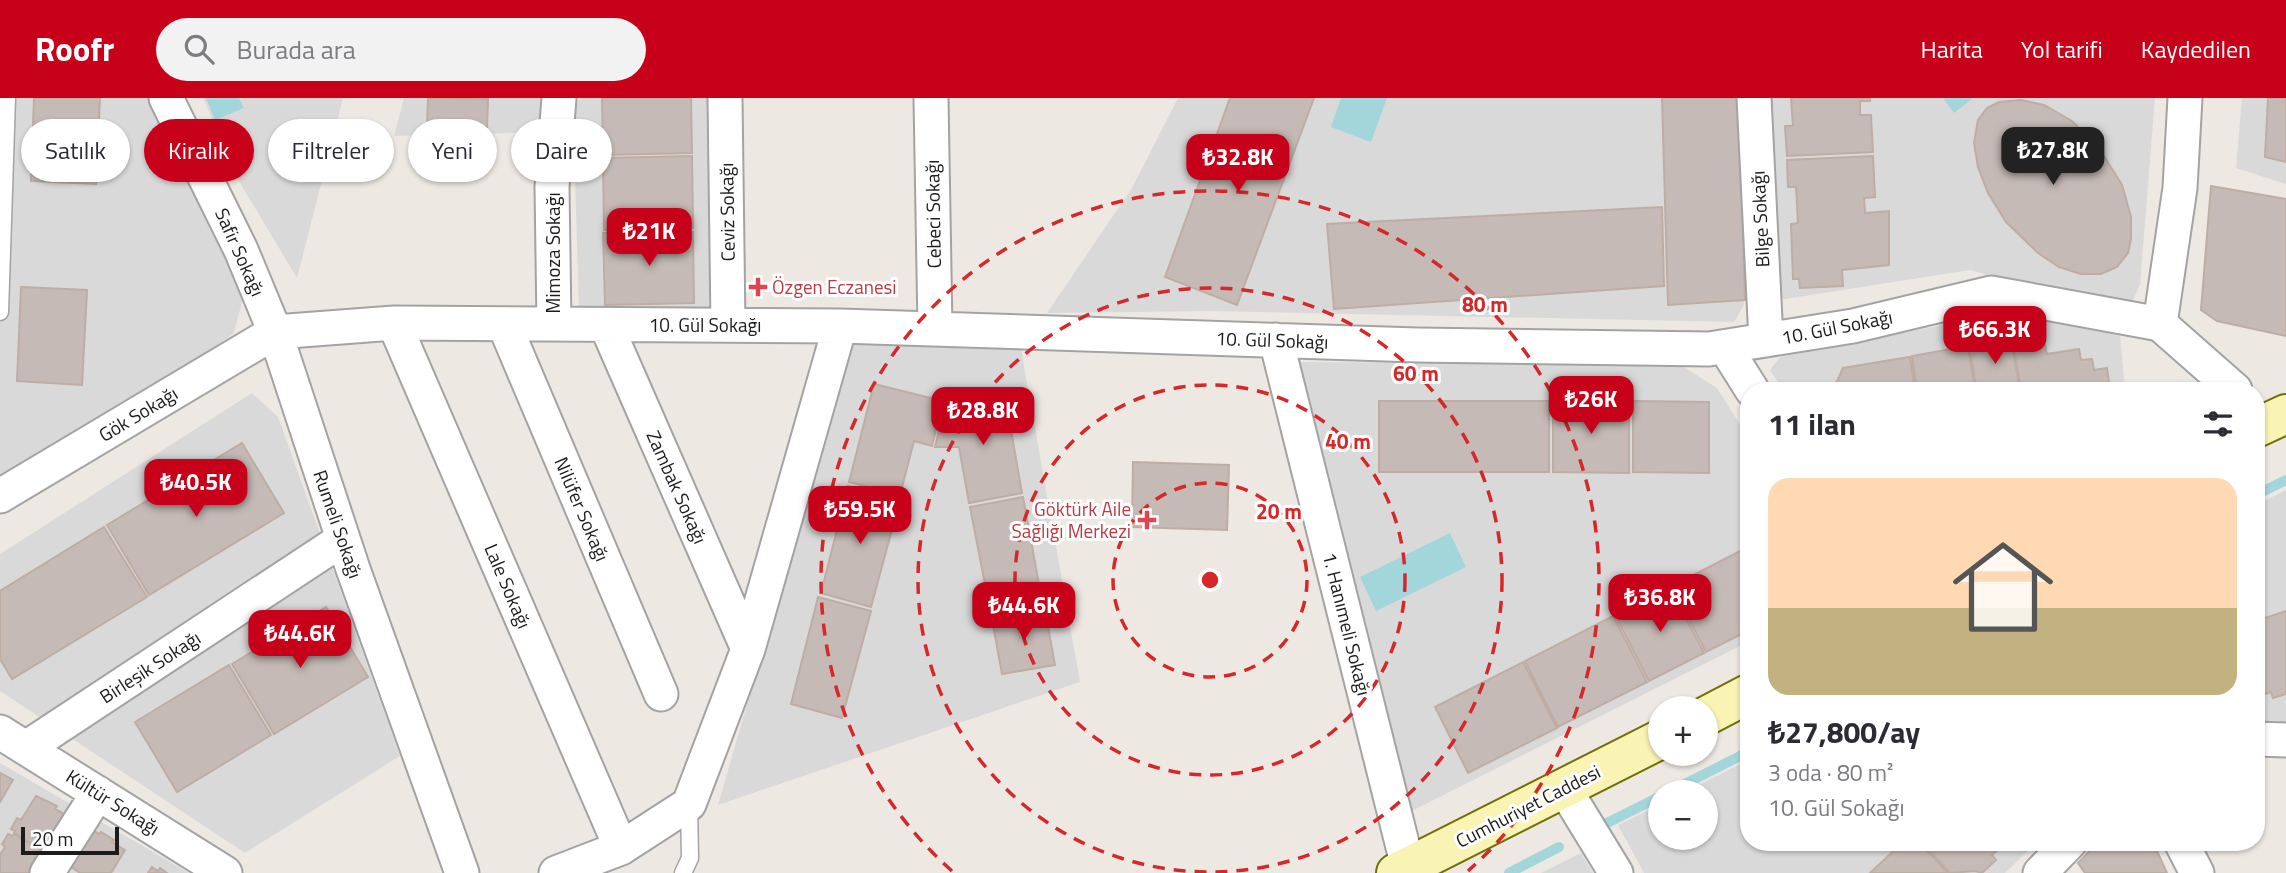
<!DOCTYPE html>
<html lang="tr">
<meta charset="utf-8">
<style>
:root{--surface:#fff;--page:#f2f2f3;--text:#2b2b33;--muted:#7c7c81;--line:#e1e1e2;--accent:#c7011a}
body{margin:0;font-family:"Titillium Web",sans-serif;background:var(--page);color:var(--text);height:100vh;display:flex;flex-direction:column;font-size:26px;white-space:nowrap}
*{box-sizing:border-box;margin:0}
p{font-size:23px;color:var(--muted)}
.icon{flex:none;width:38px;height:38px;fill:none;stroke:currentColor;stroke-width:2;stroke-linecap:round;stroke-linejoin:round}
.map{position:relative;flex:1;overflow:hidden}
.sheet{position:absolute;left:1740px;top:284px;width:525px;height:469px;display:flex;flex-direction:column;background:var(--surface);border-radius:28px;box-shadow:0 2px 5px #0004}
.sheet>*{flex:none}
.top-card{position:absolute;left:21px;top:21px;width:665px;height:63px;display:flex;gap:14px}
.controls{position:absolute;left:1648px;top:598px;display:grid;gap:14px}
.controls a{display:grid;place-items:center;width:70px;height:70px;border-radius:50%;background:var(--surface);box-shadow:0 2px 5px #0004;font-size:35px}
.scale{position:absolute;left:21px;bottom:18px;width:98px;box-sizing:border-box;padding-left:7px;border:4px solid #1c1c1c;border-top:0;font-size:19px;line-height:24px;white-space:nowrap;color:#1c1c1c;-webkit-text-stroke:5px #fff;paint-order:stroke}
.price{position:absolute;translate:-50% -60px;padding:0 16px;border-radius:14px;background:var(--accent);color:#fff;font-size:23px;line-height:46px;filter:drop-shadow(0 2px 4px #0008)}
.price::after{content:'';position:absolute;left:50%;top:42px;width:21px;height:16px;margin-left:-10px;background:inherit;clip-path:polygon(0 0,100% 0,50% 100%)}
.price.current{background:#222;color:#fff}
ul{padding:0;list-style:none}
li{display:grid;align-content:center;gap:14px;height:371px;padding:0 28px}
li+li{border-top:2px solid var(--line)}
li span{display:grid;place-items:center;height:217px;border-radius:21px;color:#555}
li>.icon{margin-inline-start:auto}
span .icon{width:126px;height:126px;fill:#fffc;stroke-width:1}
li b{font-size:30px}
h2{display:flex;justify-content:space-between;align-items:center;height:84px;padding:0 28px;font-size:30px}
.chip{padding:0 24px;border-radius:32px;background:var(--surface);box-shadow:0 2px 5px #0004;font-size:24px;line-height:63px}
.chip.current{background:var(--accent);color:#fff}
header{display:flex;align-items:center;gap:42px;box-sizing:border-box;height:98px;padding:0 35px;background:var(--accent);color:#fff}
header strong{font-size:33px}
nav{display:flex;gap:38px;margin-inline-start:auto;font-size:24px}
.search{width:490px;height:63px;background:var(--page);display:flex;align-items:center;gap:18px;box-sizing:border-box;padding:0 24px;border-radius:38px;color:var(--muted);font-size:26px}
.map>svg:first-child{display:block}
</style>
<header>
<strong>Roofr</strong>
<div class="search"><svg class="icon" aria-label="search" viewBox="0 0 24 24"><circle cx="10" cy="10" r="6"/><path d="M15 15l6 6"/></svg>Burada ara</div>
<nav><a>Harita</a><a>Yol tarifi</a><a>Kaydedilen</a></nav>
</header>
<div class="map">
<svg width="2286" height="775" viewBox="0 0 2286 775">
<rect width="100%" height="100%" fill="#eee8e2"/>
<path fill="#dad9d9" d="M 0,0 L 162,0 L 243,200 L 234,235 L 0,410 Z
M 203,0 L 343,0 L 297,180 L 240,85 Z
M 404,0 L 548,0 L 549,34 L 394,38 Z
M 581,0 L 711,0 L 714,215 L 579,215 L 573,9 Z
M 1178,0 L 1738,0 L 1744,207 L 1734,224 L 1209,213 L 1047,215 L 1132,90 Z
M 1766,0 L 2155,0 L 2140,187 L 2133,202 L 2118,213 L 1970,172 L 1779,202 Z
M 2242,0 L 2286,0 L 2286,86 L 2236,70 Z
M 2015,213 L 2119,227 L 2125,292 L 1783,292 L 1770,272 L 1780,259 Z
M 862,235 L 1006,241 L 1021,251 L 1080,584 L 718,707 L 850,248 Z
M 1290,264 L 1679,266 L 1717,290 L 1748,339 L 1748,544 L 1388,725 Z
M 252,295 L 278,319 L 400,658 L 245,755 L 0,593 L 0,456 Z
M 2286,392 L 2286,627 L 2256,626 L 2256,407 Z
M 1748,662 L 1748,744 L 2037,744 L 2005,775 L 1644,775 L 1618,727 L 1661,706 L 1661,740 L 1706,740 L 1706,695 L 1683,695 Z
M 0,665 L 189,775 L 0,775 Z
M 1581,755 L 1593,775 L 1541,775 Z"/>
<path fill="#a2d6db" d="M 206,0 L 239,0 L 244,10 L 215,22 Z
M 1341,0 L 1387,0 L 1371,44 L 1331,29 Z
M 1943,0 L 1973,0 L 1954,15 Z
M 1450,435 L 1466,469 L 1376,513 L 1360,479 Z"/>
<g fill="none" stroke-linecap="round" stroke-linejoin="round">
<path stroke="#a2d6db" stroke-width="10" d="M 2256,397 L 2286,382
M 1667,695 L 1748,654
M 1607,725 L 1661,698
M 1509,775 L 1559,749"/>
</g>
<path fill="#c5bab5" stroke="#bfada4" stroke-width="2" d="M 34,0 L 100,0 L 96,86 L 31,83 Z
M 428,0 L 488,1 L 487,32 L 427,31 Z
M 602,0 L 691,0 L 692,55 L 603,57 Z
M 1230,0 L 1314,0 L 1237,207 L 1165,179 Z
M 1662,0 L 1739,0 L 1745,202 L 1668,207 Z
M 1791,0 L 1870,0 L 1870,3 L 1860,3 L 1860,17 L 1871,17 L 1873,54 L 1787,58 L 1785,28 L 1793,28 Z
M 2268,0 L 2286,0 L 2286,64 L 2265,59 Z
M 2021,2 L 2044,7 L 2072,23 L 2101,53 L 2122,87 L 2131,119 L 2131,141 L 2128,155 L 2117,169 L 2101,176 L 2081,176 L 2059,169 L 2038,155 L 2006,124 L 1988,95 L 1978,69 L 1974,45 L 1978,22 L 1987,10 L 1999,4 Z
M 692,58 L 693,130 L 604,132 L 603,60 Z
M 1873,58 L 1875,99 L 1864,100 L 1865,115 L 1889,113 L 1889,167 L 1842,172 L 1843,188 L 1800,190 L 1799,181 L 1793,181 L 1791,126 L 1798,125 L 1796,89 L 1788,89 L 1787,62 Z
M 2211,88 L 2286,101 L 2286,238 L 2217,223 L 2201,212 Z
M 1662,109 L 1664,188 L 1334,211 L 1327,126 Z
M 693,134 L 694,205 L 605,207 L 603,135 Z
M 21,189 L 87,192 L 82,287 L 17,283 Z
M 2027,237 L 2028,245 L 2044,243 L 2047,256 L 2079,251 L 2081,262 L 2092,261 L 2094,272 L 2107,270 L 2110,292 L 2021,292 L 2012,240 Z
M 2011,241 L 2020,292 L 1977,292 L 1969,248 Z
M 1968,248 L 1975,292 L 1917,292 L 1912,258 Z
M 1910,259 L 1915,292 L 1833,292 L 1843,270 Z
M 874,286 L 943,303 L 932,348 L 914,343 L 900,397 L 849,384 Z
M 1005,298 L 1022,395 L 969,405 L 959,349 L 935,349 L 946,304 L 955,306 Z
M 1553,302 L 1629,303 L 1629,375 L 1553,374 Z
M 1379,303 L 1549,303 L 1549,374 L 1379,374 Z
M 1633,303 L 1709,304 L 1709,375 L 1633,374 Z
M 242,345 L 284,415 L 149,497 L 107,427 Z
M 1133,364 L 1229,367 L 1227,432 L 1132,429 Z
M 848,388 L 900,402 L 871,509 L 821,495 Z
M 1023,399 L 1043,508 L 991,517 L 970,409 Z
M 104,429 L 147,499 L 12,581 L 0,561 L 0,493 Z
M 1748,449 L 1748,533 L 1706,554 L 1672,488 Z
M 1670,489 L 1704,555 L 1649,583 L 1615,517 Z
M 818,499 L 871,513 L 842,620 L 791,606 Z
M 326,509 L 368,579 L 274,636 L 232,566 Z
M 1045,512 L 1055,567 L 1002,576 L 992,522 Z
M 2286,513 L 2286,596 L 2273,600 L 2271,594 L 2256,599 L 2256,523 Z
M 1613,518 L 1647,584 L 1558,629 L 1525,563 Z
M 1523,564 L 1557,630 L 1468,675 L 1435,609 Z
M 229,567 L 271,637 L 177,694 L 135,624 Z
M 0,675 L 13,682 L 0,704 Z
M 36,698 L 57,708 L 55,711 L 68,718 L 46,755 L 14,735 L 15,733 L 11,731 L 17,720 L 21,722 Z
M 93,732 L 99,736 L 101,734 L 114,742 L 112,744 L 125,752 L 111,775 L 80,775 L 71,769 L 72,767 L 68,765 Z
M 8,736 L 12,738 L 14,736 L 45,755 L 33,775 L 0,775 L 0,757 L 5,749 L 2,746 Z
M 1903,744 L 1919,744 L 1948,775 L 1870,775 Z
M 1921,744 L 2006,744 L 1992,757 L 1996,762 L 1982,775 L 1975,773 L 1950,775 Z
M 2098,744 L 2153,744 L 2167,775 L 2085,775 L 2078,765 Z
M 152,769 L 158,773 L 160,770 L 167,775 L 148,775 Z"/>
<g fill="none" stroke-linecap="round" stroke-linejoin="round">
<g stroke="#a3a3a3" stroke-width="19">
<path id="lane" d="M 0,214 L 7,0
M 683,775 L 690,760 L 689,706"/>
</g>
<g stroke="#a3a3a3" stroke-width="37">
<path id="street" d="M 166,0 L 241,152 L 275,234 L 353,471 L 462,775
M 725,0 L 728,227
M 931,0 L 935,231
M 1754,0 L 1766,242
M 394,225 L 621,750
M 504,226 L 661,596
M 554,226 L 552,89 L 559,0
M 2160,226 L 2180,90 L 2185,0
M 606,227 L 748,551
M 1276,242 L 1408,769
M 1725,249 L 1752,292
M 0,398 L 275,234 L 394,225 L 840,228 L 1417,247 L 1709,251 L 1853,228 L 1991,195 L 2160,226 L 2235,292
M 0,634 L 225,775
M 2256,641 L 2286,642
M 26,650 L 343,441
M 1564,690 L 1616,775
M 2181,744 L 2197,775
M 47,775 L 98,695
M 556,775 L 621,750 L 689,706 L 748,551 L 840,228
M 2040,775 L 2070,744"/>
</g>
<g stroke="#716f05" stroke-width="42">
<path id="secondary" d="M 2256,330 L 2286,316
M 1706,618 L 1748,596
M 1396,775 L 1661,641"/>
</g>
<use href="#lane" stroke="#fff" stroke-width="16"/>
<use href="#street" stroke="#fff" stroke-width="33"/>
<use href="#secondary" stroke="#f9f3b4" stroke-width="38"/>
</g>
<g fill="none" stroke="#d62828" stroke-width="3.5" stroke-dasharray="12 9">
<circle cx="1210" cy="482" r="97"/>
<circle cx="1210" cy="482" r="195"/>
<circle cx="1210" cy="482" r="292"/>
<path d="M952 773A389 389 0 1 1 1468 773"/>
</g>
<g fill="#e0444e" stroke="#fff" stroke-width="2.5">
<path d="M754.5 178.5h7v7h7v7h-7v7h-7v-7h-7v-7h7z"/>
<path d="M1143.5 411.5h7v7h7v7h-7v7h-7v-7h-7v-7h7z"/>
</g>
<g text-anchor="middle" stroke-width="6" stroke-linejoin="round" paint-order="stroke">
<g font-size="19" fill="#1c1c1c" stroke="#fff">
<text transform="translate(727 114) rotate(-91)" y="7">Ceviz Sokağı</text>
<text transform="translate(933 116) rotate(-91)" y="7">Cebeci Sokağı</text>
<text transform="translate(1760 121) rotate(-93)" y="7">Bilge Sokağı</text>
<text transform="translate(240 154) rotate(66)" y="7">Safir Sokağı</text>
<text transform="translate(553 155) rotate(-90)" y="7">Mimoza Sokağı</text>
<text x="705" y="234">10. Gül Sokağı</text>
<text transform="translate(1837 229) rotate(-11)" y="7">10. Gül Sokağı</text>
<text transform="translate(1272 242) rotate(2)" y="7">10. Gül Sokağı</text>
<text transform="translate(138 316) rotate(-31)" y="7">Gök Sokağı</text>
<text transform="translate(677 389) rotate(66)" y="7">Zambak Sokağı</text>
<text transform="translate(582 411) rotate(67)" y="7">Nilüfer Sokağı</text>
<text transform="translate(338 426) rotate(71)" y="7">Rumeli Sokağı</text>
<text transform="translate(508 488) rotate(67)" y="7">Lale Sokağı</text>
<text transform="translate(1347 526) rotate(76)" y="7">1. Hanımeli Sokağı</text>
<text transform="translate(150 569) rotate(-33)" y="7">Birleşik Sokağı</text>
<text transform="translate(113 704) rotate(32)" y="7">Kültür Sokağı</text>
<text transform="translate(1528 708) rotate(-27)" y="7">Cumhuriyet Caddesi</text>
</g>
<g font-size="19" fill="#be3a42" stroke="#fff" text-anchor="start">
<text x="772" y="196">Özgen Eczanesi</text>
<text x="1131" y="418" text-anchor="end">Göktürk Aile<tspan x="1131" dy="22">Sağlığı Merkezi</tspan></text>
</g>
</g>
<circle cx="1210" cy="482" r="10" fill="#d62828" stroke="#fff" stroke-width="3.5"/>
<g font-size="21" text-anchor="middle" font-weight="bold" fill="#d62828" stroke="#fff" stroke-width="6" stroke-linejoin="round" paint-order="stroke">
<text x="1485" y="214">80 m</text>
<text x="1416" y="283">60 m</text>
<text x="1348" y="351">40 m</text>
<text x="1279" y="421">20 m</text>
</g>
</svg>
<div class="controls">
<a>+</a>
<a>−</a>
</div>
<div class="scale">20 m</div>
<b class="price current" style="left:2053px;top:89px">₺27.8K</b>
<b class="price" style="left:1238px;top:96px">₺32.8K</b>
<b class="price" style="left:649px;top:170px">₺21K</b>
<b class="price" style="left:1995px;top:268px">₺66.3K</b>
<b class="price" style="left:1591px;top:338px">₺26K</b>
<b class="price" style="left:983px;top:349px">₺28.8K</b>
<b class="price" style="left:196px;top:421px">₺40.5K</b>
<b class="price" style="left:860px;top:448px">₺59.5K</b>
<b class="price" style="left:1660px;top:536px">₺36.8K</b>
<b class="price" style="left:1024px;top:544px">₺44.6K</b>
<b class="price" style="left:300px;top:572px">₺44.6K</b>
<div class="top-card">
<a class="chip">Satılık</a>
<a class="chip current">Kiralık</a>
<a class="chip">Filtreler</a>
<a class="chip">Yeni</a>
<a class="chip">Daire</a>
</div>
<section class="sheet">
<h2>11 ilan<svg class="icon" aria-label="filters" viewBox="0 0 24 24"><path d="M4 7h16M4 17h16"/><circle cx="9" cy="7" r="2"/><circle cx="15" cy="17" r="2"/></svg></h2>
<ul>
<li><span style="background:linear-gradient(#ffd9b3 60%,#c2b280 0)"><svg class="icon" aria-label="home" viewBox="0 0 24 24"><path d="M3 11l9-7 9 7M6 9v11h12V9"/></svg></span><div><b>₺27,800/ay</b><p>3 oda · 80 m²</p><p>10. Gül Sokağı</p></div></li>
</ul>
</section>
</div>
